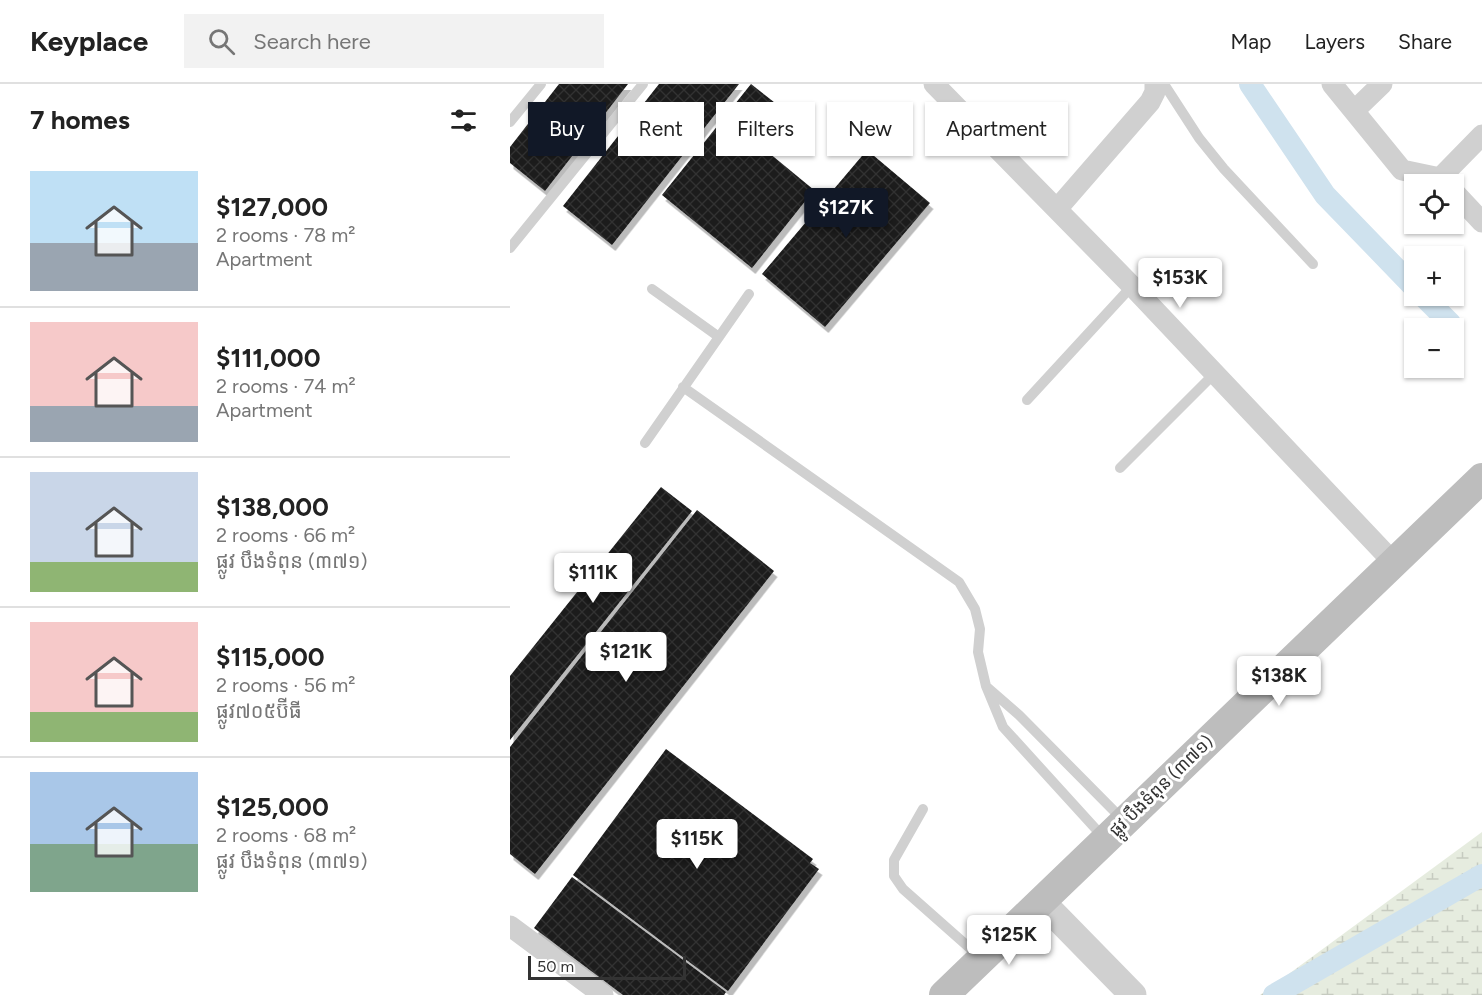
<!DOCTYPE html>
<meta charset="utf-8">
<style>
:root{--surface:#fff;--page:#f2f2f2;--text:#222;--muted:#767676;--line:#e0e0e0;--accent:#111827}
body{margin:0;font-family:Figtree,"Noto Sans Khmer",sans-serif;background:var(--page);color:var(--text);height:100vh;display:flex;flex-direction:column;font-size:22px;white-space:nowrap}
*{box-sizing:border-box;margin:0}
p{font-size:20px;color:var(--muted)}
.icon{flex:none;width:33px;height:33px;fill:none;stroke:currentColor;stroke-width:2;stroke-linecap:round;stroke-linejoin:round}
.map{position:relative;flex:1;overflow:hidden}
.side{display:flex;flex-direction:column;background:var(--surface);width:510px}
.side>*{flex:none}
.top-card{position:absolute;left:18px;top:18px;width:570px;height:54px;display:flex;gap:12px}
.fabs{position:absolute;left:894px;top:90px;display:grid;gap:12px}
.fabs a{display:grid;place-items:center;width:60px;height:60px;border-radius:0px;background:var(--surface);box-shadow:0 2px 4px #0004;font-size:30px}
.scale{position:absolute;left:18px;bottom:15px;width:158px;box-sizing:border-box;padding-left:6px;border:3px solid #333;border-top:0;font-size:16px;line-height:21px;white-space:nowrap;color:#333;-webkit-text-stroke:4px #fff;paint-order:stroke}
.price{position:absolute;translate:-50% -51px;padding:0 14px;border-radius:6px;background:#fff;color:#222;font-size:20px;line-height:39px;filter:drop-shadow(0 2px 3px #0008)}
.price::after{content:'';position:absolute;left:50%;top:36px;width:18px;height:14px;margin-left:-9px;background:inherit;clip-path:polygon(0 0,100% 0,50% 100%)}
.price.selected{background:var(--accent);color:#fff}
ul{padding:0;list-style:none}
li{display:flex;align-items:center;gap:18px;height:150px;padding:0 30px}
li+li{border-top:2px solid var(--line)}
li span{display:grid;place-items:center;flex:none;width:168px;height:120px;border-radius:0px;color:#555}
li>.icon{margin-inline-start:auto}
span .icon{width:72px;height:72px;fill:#fffc;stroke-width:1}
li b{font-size:26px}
h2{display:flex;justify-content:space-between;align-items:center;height:72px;padding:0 30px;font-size:26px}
.chip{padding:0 21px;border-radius:0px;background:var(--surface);box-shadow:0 2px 4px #0004;font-size:21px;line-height:54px}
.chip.selected{background:var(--accent);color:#fff}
header{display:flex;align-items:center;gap:36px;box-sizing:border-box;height:84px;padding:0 30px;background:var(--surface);border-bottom:2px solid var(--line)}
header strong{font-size:28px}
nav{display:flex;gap:33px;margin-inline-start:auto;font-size:21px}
.search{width:420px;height:54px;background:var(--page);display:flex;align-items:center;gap:15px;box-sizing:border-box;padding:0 21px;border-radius:0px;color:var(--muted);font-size:22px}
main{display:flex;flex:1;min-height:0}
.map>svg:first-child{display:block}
</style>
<header>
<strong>Keyplace</strong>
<div class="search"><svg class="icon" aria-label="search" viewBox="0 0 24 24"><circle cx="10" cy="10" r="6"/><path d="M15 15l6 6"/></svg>Search here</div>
<nav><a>Map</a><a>Layers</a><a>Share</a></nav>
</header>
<main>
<section class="side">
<h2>7 homes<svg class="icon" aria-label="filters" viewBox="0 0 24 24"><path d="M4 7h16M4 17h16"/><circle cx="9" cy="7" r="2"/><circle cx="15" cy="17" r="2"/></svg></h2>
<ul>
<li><span style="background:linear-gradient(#bfe0f5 60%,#9aa5b1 0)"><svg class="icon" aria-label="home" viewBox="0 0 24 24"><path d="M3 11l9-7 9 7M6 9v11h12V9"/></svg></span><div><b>$127,000</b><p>2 rooms · 78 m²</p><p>Apartment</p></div></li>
<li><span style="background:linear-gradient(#f6c9c9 70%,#9aa5b1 0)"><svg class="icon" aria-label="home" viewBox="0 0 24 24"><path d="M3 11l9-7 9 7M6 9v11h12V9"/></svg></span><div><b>$111,000</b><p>2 rooms · 74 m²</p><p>Apartment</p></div></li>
<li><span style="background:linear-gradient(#c9d6e8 75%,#8fb573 0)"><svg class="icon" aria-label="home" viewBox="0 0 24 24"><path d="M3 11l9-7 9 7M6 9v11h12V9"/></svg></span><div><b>$138,000</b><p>2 rooms · 66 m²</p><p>ផ្លូវ បឹងទំពុន (៣៧១)</p></div></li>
<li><span style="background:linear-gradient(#f6c9c9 75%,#8fb573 0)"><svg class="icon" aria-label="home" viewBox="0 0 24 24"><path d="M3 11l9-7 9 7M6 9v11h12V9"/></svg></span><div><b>$115,000</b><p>2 rooms · 56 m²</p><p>ផ្លូវ៧០៥ប៊ីធី</p></div></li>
<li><span style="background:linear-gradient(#a9c7e8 60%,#7fa58c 0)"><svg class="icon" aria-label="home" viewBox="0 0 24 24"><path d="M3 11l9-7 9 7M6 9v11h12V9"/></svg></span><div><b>$125,000</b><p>2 rooms · 68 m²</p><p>ផ្លូវ បឹងទំពុន (៣៧១)</p></div></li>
</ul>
</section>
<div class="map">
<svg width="972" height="911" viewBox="0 0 972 911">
<defs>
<pattern id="wetland-marsh" width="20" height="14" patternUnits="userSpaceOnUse" patternTransform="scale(1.5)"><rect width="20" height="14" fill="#e6ecdf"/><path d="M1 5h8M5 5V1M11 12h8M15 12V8" fill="none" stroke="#c6cbc0"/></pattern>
<pattern id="building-cross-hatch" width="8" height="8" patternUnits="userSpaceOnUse" patternTransform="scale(1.5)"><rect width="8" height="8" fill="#1a1a1a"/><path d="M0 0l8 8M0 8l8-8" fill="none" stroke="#333"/></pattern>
<filter id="shadow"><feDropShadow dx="3.5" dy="6" stdDeviation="0" flood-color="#0004"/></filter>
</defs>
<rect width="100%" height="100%" fill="#fff"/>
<path fill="url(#wetland-marsh)" d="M 972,748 L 972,911 L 750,911 Z"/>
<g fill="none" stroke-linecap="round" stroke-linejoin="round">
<path stroke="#cfe2ee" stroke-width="22" d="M 740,0 L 815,111 L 904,203
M 913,212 L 940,239
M 764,911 L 972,791"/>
</g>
<path fill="url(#building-cross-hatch)" filter="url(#shadow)" d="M 49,0 L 118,0 L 35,107 L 0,79 L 0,63 Z
M 149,0 L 229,0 L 102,161 L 53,122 Z
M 241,0 L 274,26 L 247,59 L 304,106 L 242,184 L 152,111 Z
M 357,66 L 420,119 L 315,243 L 252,190 Z
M 151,403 L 182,427 L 0,656 L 0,592 Z
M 187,426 L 264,487 L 25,790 L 0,770 L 0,663 Z
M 156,665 L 303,775 L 300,779 L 309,785 L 218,907 L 63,791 Z
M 62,793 L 216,908 L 214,911 L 113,911 L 24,844 Z"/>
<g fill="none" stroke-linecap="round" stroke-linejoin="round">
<path stroke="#d0d0d0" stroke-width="10" d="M 654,0 L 689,54 L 714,85 L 803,180
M 0,38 L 31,0
M 0,164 L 133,0
M 142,205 L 209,253
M 173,303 L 449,498 L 465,525 L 470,545 L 468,568 L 476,602 L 493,643 L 594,754
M 517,316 L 622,202
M 135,359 L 239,210
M 610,384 L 704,290
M 478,604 L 509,631 L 613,736
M 413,725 L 384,776 L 384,792 L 393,805 L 471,874"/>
<path stroke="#d0d0d0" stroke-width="21" d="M 424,0 L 622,202 L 884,479
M 822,0 L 892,86 L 930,94 L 937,100
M 844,27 L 872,0
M 930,94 L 972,51
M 944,108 L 972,138
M 547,125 L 640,18 L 645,8 L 645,0
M 0,842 L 93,911"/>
<path stroke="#d0d0d0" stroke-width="27" d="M 532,818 L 623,911"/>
<path stroke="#bdbdbd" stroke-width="30" d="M 434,911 L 972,394"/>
</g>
<g text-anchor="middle" stroke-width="6" stroke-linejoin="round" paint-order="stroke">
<g font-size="18" fill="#333" stroke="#fff">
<text transform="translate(651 702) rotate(-44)" y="6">ផ្លូវ បឹងទំពុន (៣៧១)</text>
</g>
</g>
</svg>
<div class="fabs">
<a><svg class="icon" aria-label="locate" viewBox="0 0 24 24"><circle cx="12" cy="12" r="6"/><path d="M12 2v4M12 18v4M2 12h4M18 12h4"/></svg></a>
<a>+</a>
<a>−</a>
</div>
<div class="scale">50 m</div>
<b class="price selected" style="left:336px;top:155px">$127K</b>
<b class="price" style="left:670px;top:225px">$153K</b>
<b class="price" style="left:83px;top:520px">$111K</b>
<b class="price" style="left:116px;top:599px">$121K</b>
<b class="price" style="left:769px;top:623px">$138K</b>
<b class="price" style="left:187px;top:786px">$115K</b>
<b class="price" style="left:499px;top:882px">$125K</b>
<div class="top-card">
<a class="chip selected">Buy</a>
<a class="chip">Rent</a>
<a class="chip">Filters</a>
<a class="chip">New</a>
<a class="chip">Apartment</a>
</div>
</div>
</main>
